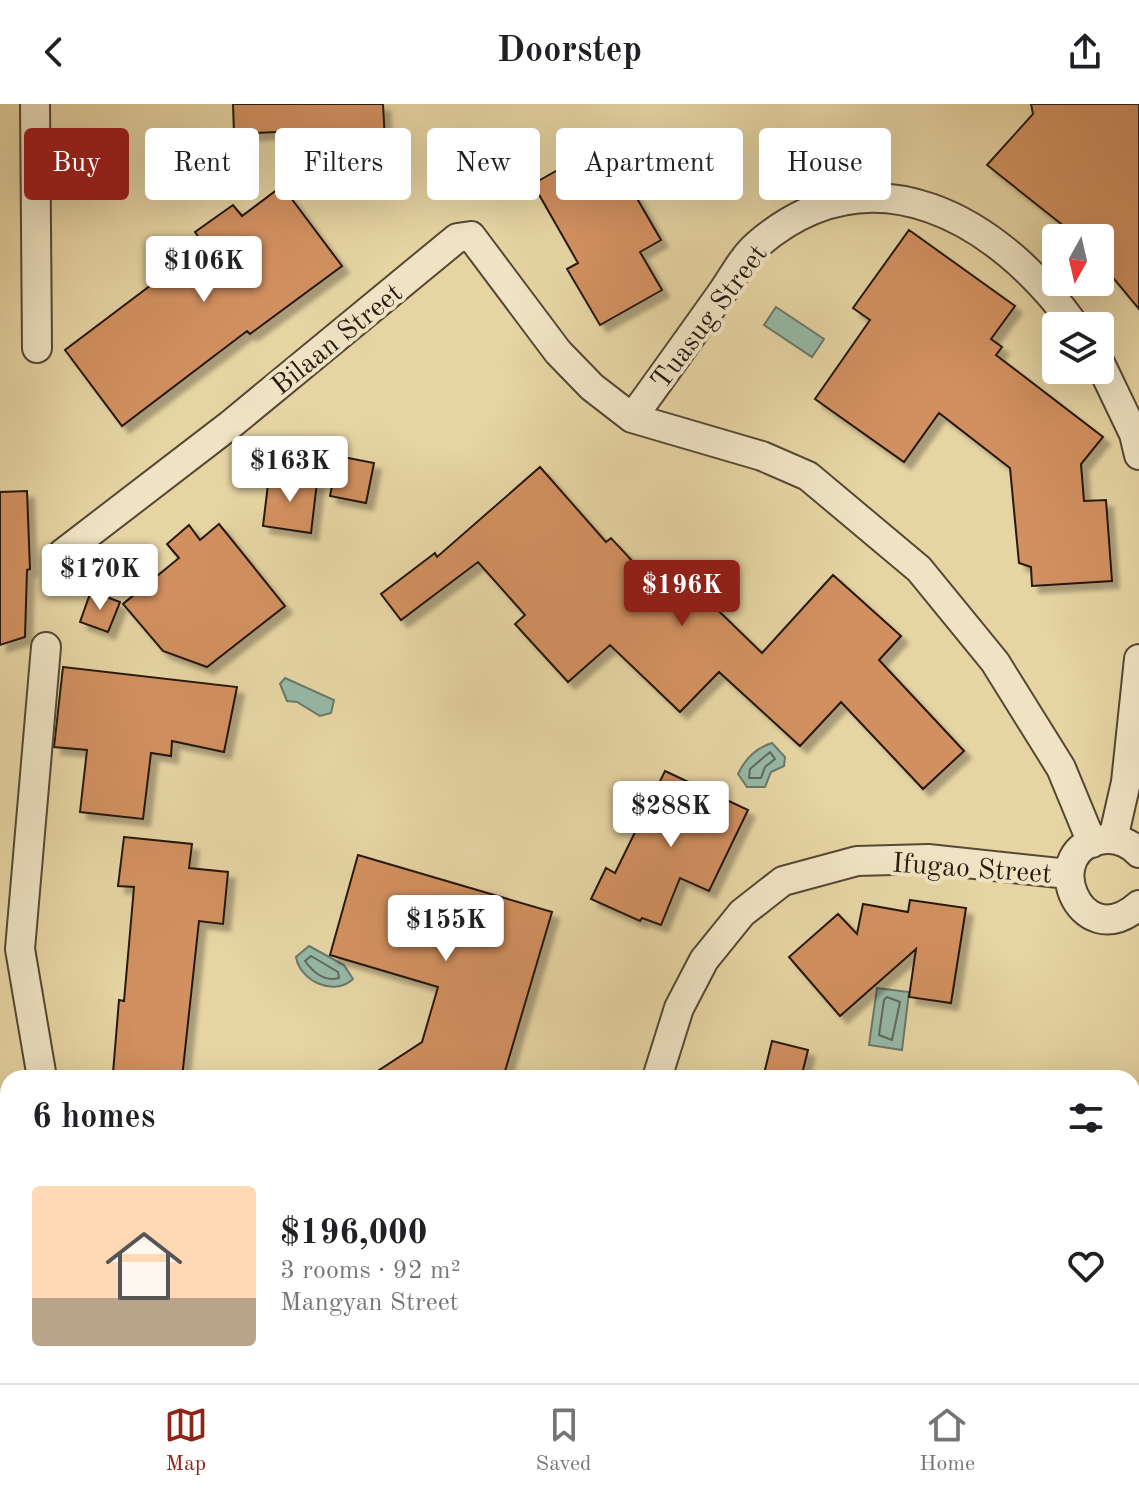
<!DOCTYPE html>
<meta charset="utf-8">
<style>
:root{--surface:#fff;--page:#f6f6f6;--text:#202124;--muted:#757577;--line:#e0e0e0;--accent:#8f2418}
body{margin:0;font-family:"Old Standard TT",serif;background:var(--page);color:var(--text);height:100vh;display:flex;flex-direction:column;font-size:30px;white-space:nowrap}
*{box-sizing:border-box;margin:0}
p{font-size:26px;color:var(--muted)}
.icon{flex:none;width:44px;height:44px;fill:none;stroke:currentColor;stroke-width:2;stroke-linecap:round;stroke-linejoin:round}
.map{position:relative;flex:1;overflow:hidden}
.side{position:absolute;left:0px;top:966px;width:1140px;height:314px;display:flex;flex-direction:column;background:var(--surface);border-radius:24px 24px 0 0;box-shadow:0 8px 32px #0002}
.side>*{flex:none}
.hud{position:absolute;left:24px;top:24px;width:1092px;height:72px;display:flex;gap:16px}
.needle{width:52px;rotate:188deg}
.tools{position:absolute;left:1042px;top:120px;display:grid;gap:16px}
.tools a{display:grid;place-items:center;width:72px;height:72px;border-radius:8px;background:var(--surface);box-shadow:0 8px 32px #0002;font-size:40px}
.price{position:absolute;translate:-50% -68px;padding:0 18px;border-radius:8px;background:#fff;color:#222;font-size:26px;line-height:52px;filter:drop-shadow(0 2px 4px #0008)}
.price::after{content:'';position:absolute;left:50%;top:48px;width:24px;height:18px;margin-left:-12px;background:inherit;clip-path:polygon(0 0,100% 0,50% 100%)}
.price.selected{background:var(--accent);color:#fff}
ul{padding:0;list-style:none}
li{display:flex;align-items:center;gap:24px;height:200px;padding:0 32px}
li+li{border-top:2px solid var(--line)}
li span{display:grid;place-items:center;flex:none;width:224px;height:160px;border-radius:8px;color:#555}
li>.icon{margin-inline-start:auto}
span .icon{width:96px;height:96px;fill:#fffc;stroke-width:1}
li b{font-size:34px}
h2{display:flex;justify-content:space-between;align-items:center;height:96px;padding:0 32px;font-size:34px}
.pill{padding:0 28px;border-radius:8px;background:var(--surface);box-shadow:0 8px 32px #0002;font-size:28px;line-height:72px}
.pill.selected{background:var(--accent);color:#fff}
header{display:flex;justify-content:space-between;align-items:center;height:104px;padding:0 32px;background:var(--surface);font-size:36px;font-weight:700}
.tabs{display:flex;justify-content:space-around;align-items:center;height:112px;border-top:2px solid var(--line);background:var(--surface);font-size:22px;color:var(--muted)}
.tabs a{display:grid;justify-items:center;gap:4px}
.tabs .selected{color:var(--accent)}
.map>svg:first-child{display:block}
</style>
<header><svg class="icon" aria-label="back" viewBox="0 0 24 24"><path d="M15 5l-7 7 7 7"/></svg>Doorstep<svg class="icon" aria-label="share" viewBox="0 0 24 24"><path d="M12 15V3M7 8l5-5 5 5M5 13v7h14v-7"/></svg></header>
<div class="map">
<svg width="1139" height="1279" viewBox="0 0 1139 1279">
<defs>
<filter id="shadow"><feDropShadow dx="7" dy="7" stdDeviation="2" flood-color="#0004"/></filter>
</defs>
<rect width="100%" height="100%" fill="#e6d4a3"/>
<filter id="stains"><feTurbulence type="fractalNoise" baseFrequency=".0025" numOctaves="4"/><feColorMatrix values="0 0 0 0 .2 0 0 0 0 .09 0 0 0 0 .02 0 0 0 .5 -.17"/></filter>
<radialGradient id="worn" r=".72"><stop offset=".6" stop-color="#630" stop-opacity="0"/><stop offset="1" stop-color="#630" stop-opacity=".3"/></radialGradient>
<path fill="#96b8a6" stroke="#69786a" stroke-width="2" d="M 776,203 L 824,235 L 812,253 L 764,221 Z
M 285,574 L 334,596 L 331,609 L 320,612 L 297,598 L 287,597 L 280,580 Z
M 772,639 L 785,653 L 784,662 L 771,668 L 765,683 L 747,683 L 738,670 C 745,655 756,644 772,639 Z
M 309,842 L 344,861 L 353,875 C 334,893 300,877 296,853 Z
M 877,884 L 909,888 L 902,946 L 869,941 Z"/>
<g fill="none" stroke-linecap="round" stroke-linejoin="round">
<path stroke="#5e685a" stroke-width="2" d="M 770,648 L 775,655 L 765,663 L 761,674 L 749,674 L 750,665 Z
M 311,852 L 338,868 L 339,874 C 325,878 313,868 305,857 Z
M 887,893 L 900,898 L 892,936 L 879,931 L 884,896 Z"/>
</g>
<path fill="#d29061" stroke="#25190f" stroke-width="2" filter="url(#shadow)" d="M 233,0 L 383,0 L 387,75 L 300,79 L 297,27 L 234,30 Z
M 1031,0 L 1139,0 L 1139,205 L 1100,158 L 1100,134 L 1079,134 L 987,61 L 1033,10 Z
M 605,39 L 661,136 L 640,148 L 662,186 L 600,221 L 567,165 L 578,159 L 533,80 Z
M 282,82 L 342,162 L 250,230 L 247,227 L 122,322 L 65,246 L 204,141 L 195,128 L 233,101 L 242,112 Z
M 909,126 L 1015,202 L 991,235 L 1002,243 L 996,251 L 1103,333 L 1081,360 L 1084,397 L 1106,396 L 1112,477 L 1032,482 L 1031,463 L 1019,459 L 1010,364 L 939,309 L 904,358 L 815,295 L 870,216 L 853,204 Z
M 338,352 L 374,359 L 366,399 L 330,392 Z
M 540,363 L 606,438 L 611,434 L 674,502 L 693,482 L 762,549 L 833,471 L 901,532 L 879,556 L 964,647 L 923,685 L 841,598 L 800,642 L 719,568 L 680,608 L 610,541 L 568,578 L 515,520 L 525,511 L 478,458 L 401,516 L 381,490 L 435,449 L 437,453 Z
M 269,372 L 317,378 L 311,429 L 263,422 Z
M 27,387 L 30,465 L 27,466 L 25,533 L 0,541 L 0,388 Z
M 219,420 L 285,502 L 207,563 L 163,547 L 123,500 L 179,454 L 167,440 L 189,421 L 200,436 Z
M 91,487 L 120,498 L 108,528 L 80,518 Z
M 63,563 L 237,583 L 224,648 L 172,637 L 171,652 L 151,649 L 143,715 L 80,708 L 87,646 L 54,643 Z
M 665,667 L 748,706 L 709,787 L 680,774 L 661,821 L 642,814 L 640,817 L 591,795 L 606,764 L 615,769 Z
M 124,733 L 192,740 L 189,764 L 228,768 L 223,820 L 199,817 L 182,974 L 113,969 L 119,896 L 124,897 L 134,783 L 118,782 Z
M 358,751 L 552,808 L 503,974 L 367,974 L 422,938 L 438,883 L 330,851 Z
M 910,796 L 966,804 L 951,899 L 909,893 L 916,845 L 840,912 L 789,853 L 838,810 L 857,830 L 863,800 L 908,808 Z
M 772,937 L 808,946 L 801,974 L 763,974 Z"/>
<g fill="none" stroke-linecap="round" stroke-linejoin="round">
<g stroke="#554834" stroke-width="32">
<path id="street" d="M 35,0 L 37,244
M 1100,259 L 1134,330 L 1139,351
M 632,314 C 662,273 691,232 721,190 C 732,175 742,154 757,141 C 873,41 999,116 1075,222
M 62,450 L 230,321 L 457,134 L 471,132 L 558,248 L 592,283 L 632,314 L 762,352 L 808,372 L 919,465 L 995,558 L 1061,664 L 1092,739
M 1113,735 L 1126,678 L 1139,555
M 1139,749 C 1131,740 1118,734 1106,735 C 1036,740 1078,855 1139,801
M 42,974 L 20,845 L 46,543
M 657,974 L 679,904 L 704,856 L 742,809 L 783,777 L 857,757 L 928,755 L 1068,770
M 0,1229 L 8,1224
M 648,1272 L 652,1279"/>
</g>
<use href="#street" stroke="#efe3c3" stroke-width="28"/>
</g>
<g text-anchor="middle" stroke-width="8" stroke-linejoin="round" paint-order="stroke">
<g font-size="28" fill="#25190f" stroke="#efe3c3">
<text transform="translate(708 212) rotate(-53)" y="10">Tuasug Street</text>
<text transform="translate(336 234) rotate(-39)" y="10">Bilaan Street</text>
<text transform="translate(972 763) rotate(4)" y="10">Ifugao Street</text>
</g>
</g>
<rect width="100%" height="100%" filter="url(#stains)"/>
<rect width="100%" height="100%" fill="url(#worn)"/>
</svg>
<div class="tools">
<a><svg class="needle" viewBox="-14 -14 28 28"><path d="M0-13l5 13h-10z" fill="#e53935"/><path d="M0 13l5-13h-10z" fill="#757577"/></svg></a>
<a><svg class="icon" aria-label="layers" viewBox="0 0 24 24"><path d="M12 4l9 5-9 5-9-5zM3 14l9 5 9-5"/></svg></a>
</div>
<b class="price" style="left:204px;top:200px">$106K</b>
<b class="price" style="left:290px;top:400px">$163K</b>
<b class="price" style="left:100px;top:508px">$170K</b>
<b class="price selected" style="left:682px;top:524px">$196K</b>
<b class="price" style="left:671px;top:745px">$288K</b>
<b class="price" style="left:446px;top:859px">$155K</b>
<div class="hud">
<a class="pill selected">Buy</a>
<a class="pill">Rent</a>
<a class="pill">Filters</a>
<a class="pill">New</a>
<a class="pill">Apartment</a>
<a class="pill">House</a>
</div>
<section class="side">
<h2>6 homes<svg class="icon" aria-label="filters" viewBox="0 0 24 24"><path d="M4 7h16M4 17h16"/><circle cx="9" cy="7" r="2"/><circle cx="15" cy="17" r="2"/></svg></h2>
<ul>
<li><span style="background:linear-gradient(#ffd9b3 70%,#b9a48a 0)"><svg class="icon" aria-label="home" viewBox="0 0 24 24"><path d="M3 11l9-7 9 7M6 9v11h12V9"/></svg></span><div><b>$196,000</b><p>3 rooms · 92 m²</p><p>Mangyan Street</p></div><svg class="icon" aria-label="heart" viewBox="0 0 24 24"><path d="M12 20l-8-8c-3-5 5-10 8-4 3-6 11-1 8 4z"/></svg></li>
</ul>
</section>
</div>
<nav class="tabs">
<a class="selected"><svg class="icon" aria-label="map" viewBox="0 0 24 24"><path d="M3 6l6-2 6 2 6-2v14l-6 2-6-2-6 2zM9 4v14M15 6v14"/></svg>Map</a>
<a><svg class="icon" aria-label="saved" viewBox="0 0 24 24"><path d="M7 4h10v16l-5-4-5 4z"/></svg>Saved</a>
<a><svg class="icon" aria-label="home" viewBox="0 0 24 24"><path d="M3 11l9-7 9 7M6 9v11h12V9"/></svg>Home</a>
</nav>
